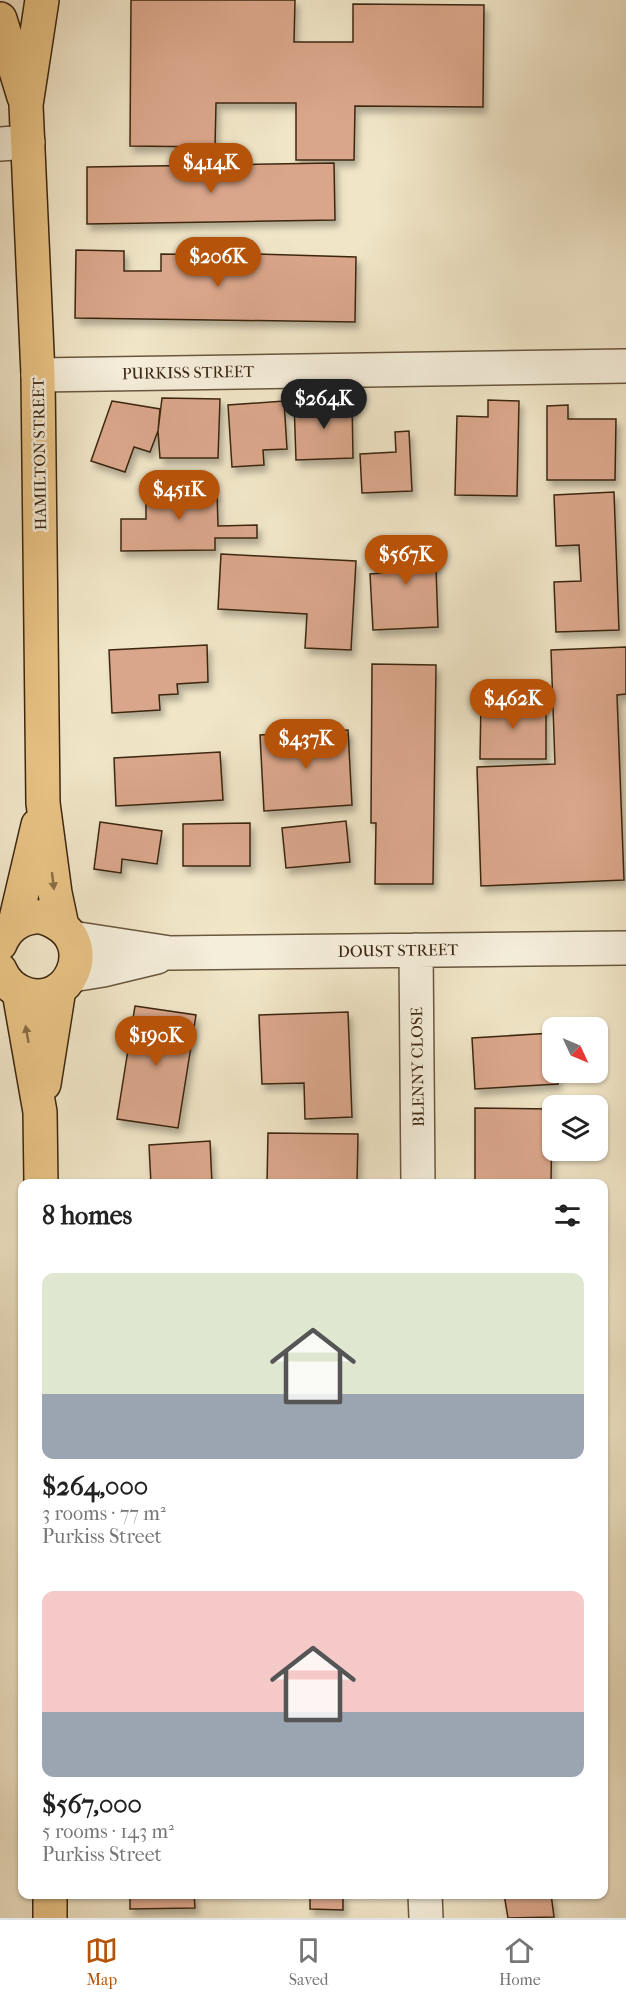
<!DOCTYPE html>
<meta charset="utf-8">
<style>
:root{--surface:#fff;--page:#f6f6f6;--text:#222;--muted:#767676;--line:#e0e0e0;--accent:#b45309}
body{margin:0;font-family:"IM FELL French Canon",serif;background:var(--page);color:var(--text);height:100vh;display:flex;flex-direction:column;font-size:22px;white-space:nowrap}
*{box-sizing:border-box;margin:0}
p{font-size:20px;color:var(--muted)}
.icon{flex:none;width:33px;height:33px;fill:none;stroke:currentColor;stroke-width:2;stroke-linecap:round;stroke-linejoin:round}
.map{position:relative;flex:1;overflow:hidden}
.details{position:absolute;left:18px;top:1179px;width:590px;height:720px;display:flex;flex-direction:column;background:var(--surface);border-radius:12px;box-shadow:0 2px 4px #0004}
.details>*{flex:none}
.needle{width:39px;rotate:134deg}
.tools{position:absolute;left:542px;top:1017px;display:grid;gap:12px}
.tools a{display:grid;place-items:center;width:66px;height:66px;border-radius:12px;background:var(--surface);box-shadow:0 2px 4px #0004;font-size:30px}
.price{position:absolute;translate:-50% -51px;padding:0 14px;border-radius:21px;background:var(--accent);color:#fff;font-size:20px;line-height:39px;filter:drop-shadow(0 2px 3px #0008)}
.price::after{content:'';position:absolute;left:50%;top:36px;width:18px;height:14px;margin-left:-9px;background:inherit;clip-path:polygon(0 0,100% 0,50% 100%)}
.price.current{background:#222;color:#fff}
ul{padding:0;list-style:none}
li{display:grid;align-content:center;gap:12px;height:318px;padding:0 24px}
li span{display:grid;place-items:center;height:186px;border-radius:12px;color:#555}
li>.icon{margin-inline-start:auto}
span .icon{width:108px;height:108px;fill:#fffc;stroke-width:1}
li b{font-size:26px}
h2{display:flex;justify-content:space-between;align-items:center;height:72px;padding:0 24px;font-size:26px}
.tabs{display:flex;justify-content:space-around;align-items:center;height:84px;border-top:2px solid var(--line);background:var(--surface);font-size:16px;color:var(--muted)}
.tabs a{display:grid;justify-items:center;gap:3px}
.tabs .current{color:var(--accent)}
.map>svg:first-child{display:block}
</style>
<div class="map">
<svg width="626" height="1918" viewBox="0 0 626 1918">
<defs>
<filter id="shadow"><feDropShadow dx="3.5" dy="6" stdDeviation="3" flood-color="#0004"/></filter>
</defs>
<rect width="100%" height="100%" fill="#f0e5c7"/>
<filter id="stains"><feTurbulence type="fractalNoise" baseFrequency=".00333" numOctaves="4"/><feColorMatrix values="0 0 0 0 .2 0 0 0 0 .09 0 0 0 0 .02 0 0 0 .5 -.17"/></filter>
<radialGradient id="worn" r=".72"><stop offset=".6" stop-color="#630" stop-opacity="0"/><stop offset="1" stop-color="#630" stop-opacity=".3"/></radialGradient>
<path fill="#daa68b" stroke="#3c2711" stroke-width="1.5" filter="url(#shadow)" d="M 131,0 L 295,0 L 294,42 L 353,42 L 353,4 L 484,5 L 483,107 L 355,106 L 354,160 L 296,160 L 296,103 L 216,103 L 215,147 L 130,146 Z
M 334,163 L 335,220 L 87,224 L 87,167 Z
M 76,250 L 124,251 L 124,271 L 161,271 L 161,254 L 225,255 L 225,253 L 356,257 L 355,322 L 75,318 Z
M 162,398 L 220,399 L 218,458 L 160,458 L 158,431 Z
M 352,400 L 353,458 L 296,460 L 294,402 Z
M 488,400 L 519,401 L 517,496 L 455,495 L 457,416 L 488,417 Z
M 112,401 L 160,409 L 158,431 L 150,452 L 134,447 L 125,472 L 91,461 Z
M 284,401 L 287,449 L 263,450 L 264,465 L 232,467 L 228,405 Z
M 568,405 L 568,419 L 616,419 L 615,480 L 547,480 L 547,406 Z
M 409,431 L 412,491 L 362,493 L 360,454 L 396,452 L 395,432 Z
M 188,481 L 188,491 L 217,491 L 218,526 L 257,525 L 257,538 L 215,538 L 215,550 L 121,551 L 121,519 L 146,519 L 146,482 Z
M 614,492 L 619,630 L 556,632 L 554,582 L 581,581 L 579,545 L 556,546 L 554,495 Z
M 435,539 L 438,627 L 373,630 L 370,574 L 382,573 L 380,542 Z
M 221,554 L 356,561 L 351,650 L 305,648 L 307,614 L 218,609 Z
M 207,645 L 208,682 L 177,684 L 178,694 L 159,695 L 160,710 L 112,713 L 109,650 Z
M 626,647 L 626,694 L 617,695 L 624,880 L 481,886 L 477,767 L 555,764 L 551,650 Z
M 372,664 L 436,665 L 433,884 L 375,884 L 376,823 L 371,823 Z
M 481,700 L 546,701 L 546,759 L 480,759 Z
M 348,730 L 352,805 L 264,811 L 260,735 Z
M 220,752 L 223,800 L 116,806 L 114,758 Z
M 346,821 L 350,862 L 286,868 L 282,828 Z
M 100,822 L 162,831 L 157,864 L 122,859 L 121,873 L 94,869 Z
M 250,823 L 250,866 L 183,866 L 183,824 Z
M 135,1006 L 196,1015 L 178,1128 L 117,1119 Z
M 348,1012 L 352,1117 L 305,1119 L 304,1083 L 262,1084 L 259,1015 Z
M 552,1033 L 552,1072 L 557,1072 L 558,1084 L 475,1089 L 472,1038 Z
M 475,1108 L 552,1109 L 551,1184 L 475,1184 Z
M 268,1133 L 358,1134 L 357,1184 L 267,1184 Z
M 210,1141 L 212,1184 L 151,1184 L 149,1145 Z
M 130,1894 L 194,1894 L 195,1908 L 130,1909 Z
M 310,1894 L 343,1894 L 343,1910 L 310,1909 Z
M 504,1894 L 551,1894 L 554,1917 L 508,1918 Z"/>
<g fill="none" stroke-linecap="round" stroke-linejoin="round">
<g stroke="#69563e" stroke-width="36">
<path id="minor" d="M 0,144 L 28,142
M 38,375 L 626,366
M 72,938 L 170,953 L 626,948
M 416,950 L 418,1184
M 72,975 L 103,970 L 157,957
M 425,1894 L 426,1918"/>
</g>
<g stroke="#3c2711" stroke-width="36">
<path id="major" d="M 42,0 L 26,105 L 38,375 L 43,803 L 55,893 L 62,926
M 0,19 L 24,97
M 15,923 L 38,825
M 0,944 C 6,929 17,919 34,917 C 43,916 49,919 56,923 C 97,946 69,1008 26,994 C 13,990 5,982 0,970
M 19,992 L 40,1112 L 41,1184
M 44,1084 L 59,989
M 50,1894 L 50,1918"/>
</g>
<use href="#minor" stroke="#f5eedb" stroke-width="33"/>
<use href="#major" stroke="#e8c284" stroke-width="33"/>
</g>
<defs><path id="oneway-solid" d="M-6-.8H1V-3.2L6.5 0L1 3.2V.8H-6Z" transform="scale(1.5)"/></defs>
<g fill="#896d45">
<use href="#oneway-solid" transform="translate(53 881) rotate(83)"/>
<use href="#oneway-solid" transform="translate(27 1034) rotate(-100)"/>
</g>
<g text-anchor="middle" stroke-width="5" stroke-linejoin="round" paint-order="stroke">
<g font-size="16" fill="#3c2711" stroke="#f5eedb">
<text transform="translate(188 372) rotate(-1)" y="6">PURKISS STREET</text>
<text transform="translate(39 454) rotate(-91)" y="6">HAMILTON STREET</text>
<text transform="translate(398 950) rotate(-1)" y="6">DOUST STREET</text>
<text transform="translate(417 1067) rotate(-91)" y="6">BLENNY CLOSE</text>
</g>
</g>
<rect width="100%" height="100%" filter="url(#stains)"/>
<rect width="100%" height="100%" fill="url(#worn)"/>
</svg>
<div class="tools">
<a><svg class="needle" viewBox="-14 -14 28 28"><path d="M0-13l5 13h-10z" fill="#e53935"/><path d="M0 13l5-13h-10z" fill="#767676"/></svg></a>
<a><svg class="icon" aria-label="layers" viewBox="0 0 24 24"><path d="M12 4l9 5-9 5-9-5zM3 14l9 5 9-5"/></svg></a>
</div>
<b class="price" style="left:211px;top:194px">$414K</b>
<b class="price" style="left:218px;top:288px">$206K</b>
<b class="price current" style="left:324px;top:430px">$264K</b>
<b class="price" style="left:179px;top:521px">$451K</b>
<b class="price" style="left:406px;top:586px">$567K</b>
<b class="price" style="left:513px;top:730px">$462K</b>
<b class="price" style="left:306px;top:770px">$437K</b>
<b class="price" style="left:156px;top:1067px">$190K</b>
<section class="details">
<h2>8 homes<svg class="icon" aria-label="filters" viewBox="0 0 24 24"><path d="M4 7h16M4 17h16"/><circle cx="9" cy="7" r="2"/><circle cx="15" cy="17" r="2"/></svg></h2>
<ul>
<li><span style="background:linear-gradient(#dfe7d0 65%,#9aa5b1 0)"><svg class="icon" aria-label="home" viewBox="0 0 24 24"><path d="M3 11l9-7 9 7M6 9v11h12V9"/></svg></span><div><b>$264,000</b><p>3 rooms · 77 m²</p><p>Purkiss Street</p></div></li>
<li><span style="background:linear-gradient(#f6c9c9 65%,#9aa5b1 0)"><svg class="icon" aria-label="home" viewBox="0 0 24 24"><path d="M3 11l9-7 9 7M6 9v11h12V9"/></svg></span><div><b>$567,000</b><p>5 rooms · 143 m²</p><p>Purkiss Street</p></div></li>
</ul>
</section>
</div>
<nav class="tabs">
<a class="current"><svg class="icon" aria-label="map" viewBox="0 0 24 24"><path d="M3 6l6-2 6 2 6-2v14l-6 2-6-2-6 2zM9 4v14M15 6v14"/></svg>Map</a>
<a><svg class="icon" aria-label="saved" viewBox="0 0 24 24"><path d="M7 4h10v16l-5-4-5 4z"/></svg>Saved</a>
<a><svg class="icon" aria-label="home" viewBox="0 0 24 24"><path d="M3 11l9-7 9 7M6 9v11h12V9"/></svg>Home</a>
</nav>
